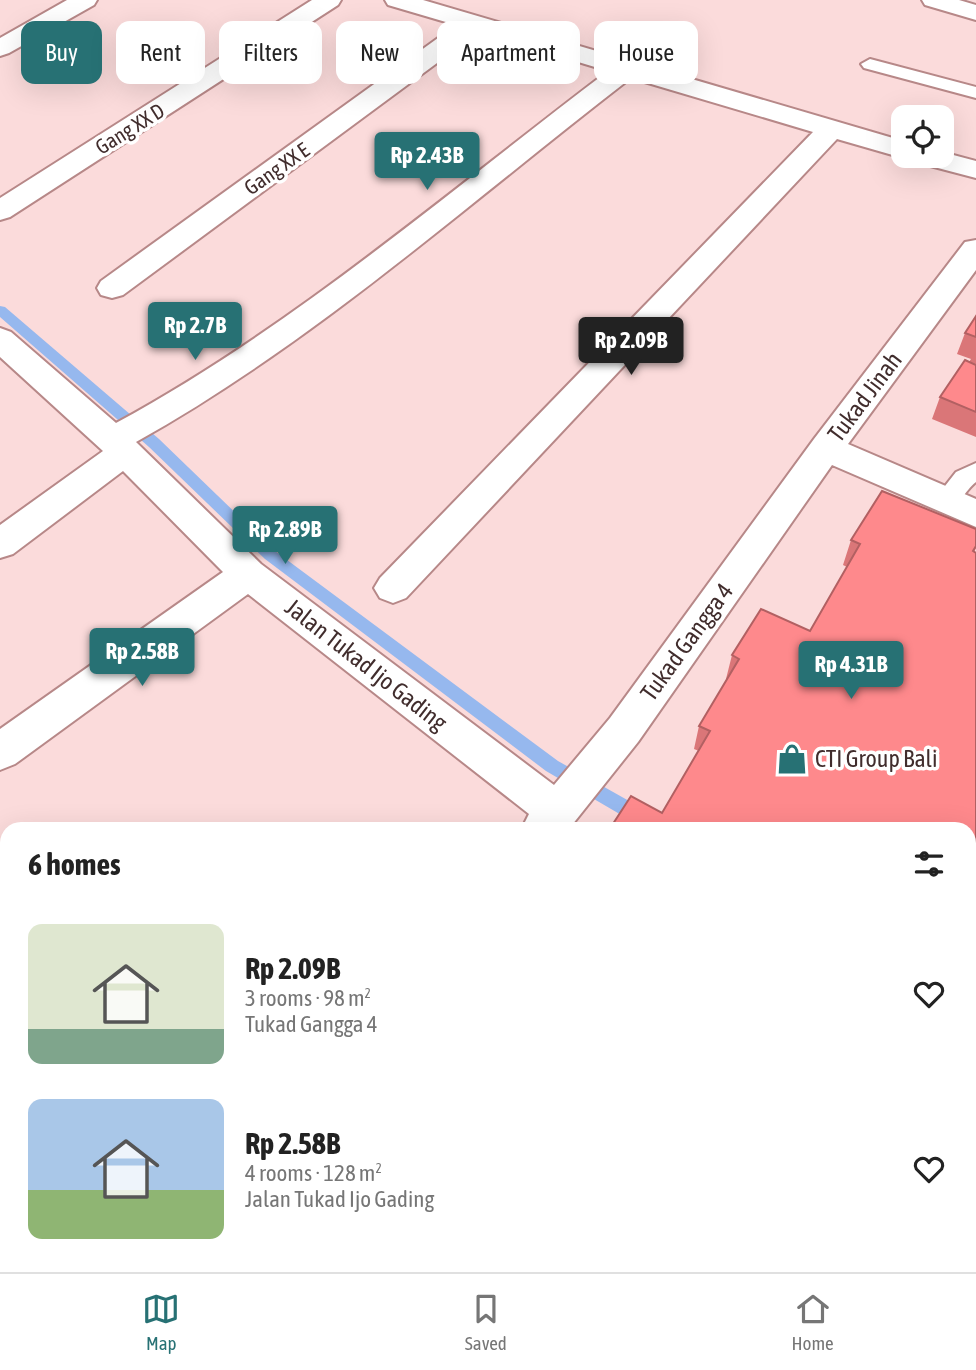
<!DOCTYPE html>
<meta charset="utf-8">
<style>
:root{--surface:#fff;--page:#f6f6f6;--text:#222;--muted:#767676;--line:#e0e0e0;--accent:#277174}
body{margin:0;font-family:"Asap Condensed",sans-serif;background:var(--page);color:var(--text);height:100vh;display:flex;flex-direction:column;font-size:26px;white-space:nowrap}
*{box-sizing:border-box;margin:0}
p{font-size:23px;color:var(--muted)}
.icon{flex:none;width:38px;height:38px;fill:none;stroke:currentColor;stroke-width:2;stroke-linecap:round;stroke-linejoin:round}
.map{position:relative;flex:1;overflow:hidden}
.drawer{position:absolute;left:0px;top:822px;width:976px;height:450px;display:flex;flex-direction:column;background:var(--surface);border-radius:21px 21px 0 0;box-shadow:0 7px 28px #0002}
.drawer>*{flex:none}
.banner{position:absolute;left:21px;top:21px;width:934px;height:63px;display:flex;gap:14px}
.tools{position:absolute;left:891px;top:105px;display:grid;gap:14px}
.tools a{display:grid;place-items:center;width:63px;height:63px;border-radius:14px;background:var(--surface);box-shadow:0 7px 28px #0002;font-size:35px}
.price{position:absolute;translate:-50% -60px;padding:0 16px;border-radius:7px;background:var(--accent);color:#fff;font-size:23px;line-height:46px;filter:drop-shadow(0 2px 4px #0008)}
.price::after{content:'';position:absolute;left:50%;top:42px;width:21px;height:16px;margin-left:-10px;background:inherit;clip-path:polygon(0 0,100% 0,50% 100%)}
.price.active{background:#222;color:#fff}
ul{padding:0;list-style:none}
li{display:flex;align-items:center;gap:21px;height:175px;padding:0 28px}
li span{display:grid;place-items:center;flex:none;width:196px;height:140px;border-radius:14px;color:#555}
li>.icon{margin-inline-start:auto}
span .icon{width:84px;height:84px;fill:#fffc;stroke-width:1}
li b{font-size:30px}
h2{display:flex;justify-content:space-between;align-items:center;height:84px;padding:0 28px;font-size:30px}
.chip{padding:0 24px;border-radius:14px;background:var(--surface);box-shadow:0 7px 28px #0002;font-size:24px;line-height:63px}
.chip.active{background:var(--accent);color:#fff}
.menu{display:flex;justify-content:space-around;align-items:center;height:98px;border-top:2px solid var(--line);background:var(--surface);font-size:19px;color:var(--muted)}
.menu a{display:grid;justify-items:center;gap:4px}
.menu .active{color:var(--accent)}
.map>svg:first-child{display:block}
</style>
<div class="map">
<svg width="976" height="1272" viewBox="0 0 976 1272">
<rect width="100%" height="100%" fill="#fbdbdb"/>
<g fill="none" stroke-linecap="round" stroke-linejoin="round">
<path fill="#96b8ee" fill-rule="evenodd" d="M 0,306 L 5,307 L 159,439 L 275,551 L 558,761 L 670,824 L 673,830 L 647,830 L 546,771 L 265,559 L 149,447 L 0,317 Z
M 970,985 L 976,987 L 976,1007 L 970,1005 Z"/>
<g stroke="#b78888" stroke-width="4">
<path id="service" d="M 870,59 L 976,87 L 976,98 L 864,68 L 861,64 Z
M 976,463 L 976,482 C 962,493 958,513 937,506 L 934,500 L 956,472 Z"/>
</g>
<g stroke="#b78888" stroke-width="4">
<path id="minor" d="M 67,0 L 97,0 L 94,5 L 9,53 L 0,56 L 0,38 Z
M 312,0 L 341,0 L 338,5 L 10,217 L 0,220 L 0,198 Z
M 385,0 L 423,0 L 903,141 L 903,156 L 942,156 L 942,152 L 976,161 L 976,178 L 915,162 L 911,156 L 903,158 L 837,139 L 406,598 L 393,603 L 380,598 L 374,588 L 380,578 L 813,132 L 631,78 C 470,202 315,342 136,442 L 261,564 L 554,785 L 610,718 L 814,439 L 965,242 L 976,240 L 976,270 L 848,444 L 976,499 L 976,527 L 832,465 L 638,742 L 568,830 L 521,830 L 529,814 L 248,594 L 15,764 L 0,770 L 0,729 L 223,572 L 123,471 L 13,554 L 0,558 L 0,525 L 103,451 L 0,357 L 0,328 L 11,332 L 116,423 C 293,327 448,192 608,71 L 479,32 L 123,295 L 112,298 L 101,295 L 97,288 L 101,281 L 456,25 L 388,5 Z
M 922,0 L 959,0 L 976,5 L 976,20 L 925,5 Z
M 976,962 L 976,1019 L 970,1022 L 970,964 Z
M 177,1265 L 232,1265 L 229,1272 L 175,1272 Z
M 813,1265 L 866,1265 L 863,1272 L 811,1272 Z"/>
</g>
<use href="#service" fill="#fff" fill-rule="evenodd"/>
<use href="#minor" fill="#fff" fill-rule="evenodd"/>
</g>
<path fill="#da7678" d="M 976,316 L 976,437 L 932,419 L 940,397 L 969,362 L 971,359 L 957,354 L 965,333 Z
M 851,540 L 976,548 L 974,552 L 662,813 L 699,751 L 694,749 L 699,726 L 727,680 L 726,679 L 732,655 L 810,631 L 847,567 L 843,565 Z
M 972,1245 L 976,1272 L 949,1272 L 952,1265 L 970,1265 L 970,1248 Z"/>
<path fill="#fe898c" stroke="#b26062" stroke-width="2" d="M 976,316 L 976,337 L 965,333 Z
M 965,360 L 976,365 L 976,412 L 940,397 Z
M 882,491 L 976,529 L 976,546 L 973,551 L 976,553 L 976,912 L 970,926 L 970,830 L 609,830 L 631,796 L 662,813 L 710,731 L 699,726 L 739,659 L 732,655 L 761,609 L 810,631 L 860,544 L 851,540 Z
M 972,1245 L 976,1247 L 976,1272 L 963,1272 L 965,1265 L 970,1265 L 970,1253 Z
M 365,1265 L 804,1265 L 801,1272 L 360,1272 Z"/>
<defs>
<g id="shop-bare" transform="scale(2.415)"><path d="M-5-2.5h2.3a2.7 3.5 0 0 1 5.4 0H5L5.5 6h-11ZM-1.5-2.5h3a1.5 2.3 0 0 0-3 0Z" fill="#277174" stroke="#fff" stroke-width="2.5" paint-order="stroke"/></g>
</defs>
<g fill-rule="evenodd">
<use href="#shop-bare" x="792" y="759"/>
</g>
<g text-anchor="middle" stroke-width="7" stroke-linejoin="round" paint-order="stroke">
<g font-size="21" fill="#412d2d" stroke="#fff">
<text transform="translate(130 129) rotate(-32)" y="7">Gang XX D</text>
<text transform="translate(277 169) rotate(-35)" y="7">Gang XX E</text>
</g>
<g font-size="24" fill="#412d2d" stroke="#fff">
<text transform="translate(865 397) rotate(-53)" y="8">Tukad Jinah</text>
<text transform="translate(687 642) rotate(-54)" y="8">Tukad Gangga 4</text>
<text transform="translate(366 665) rotate(38)" y="8">Jalan Tukad Ijo Gading</text>
</g>
<g font-size="24" fill="#412d2d" stroke="#fff" text-anchor="start">
<text x="815" y="767">CTI Group Bali</text>
</g>
</g>
</svg>
<div class="tools">
<a><svg class="icon" aria-label="locate" viewBox="0 0 24 24"><circle cx="12" cy="12" r="6"/><path d="M12 2v4M12 18v4M2 12h4M18 12h4"/></svg></a>
</div>
<b class="price" style="left:427px;top:192px">Rp 2.43B</b>
<b class="price" style="left:195px;top:362px">Rp 2.7B</b>
<b class="price active" style="left:631px;top:377px">Rp 2.09B</b>
<b class="price" style="left:285px;top:566px">Rp 2.89B</b>
<b class="price" style="left:142px;top:688px">Rp 2.58B</b>
<b class="price" style="left:851px;top:701px">Rp 4.31B</b>
<div class="banner">
<a class="chip active">Buy</a>
<a class="chip">Rent</a>
<a class="chip">Filters</a>
<a class="chip">New</a>
<a class="chip">Apartment</a>
<a class="chip">House</a>
</div>
<section class="drawer">
<h2>6 homes<svg class="icon" aria-label="filters" viewBox="0 0 24 24"><path d="M4 7h16M4 17h16"/><circle cx="9" cy="7" r="2"/><circle cx="15" cy="17" r="2"/></svg></h2>
<ul>
<li><span style="background:linear-gradient(#dfe7d0 75%,#7fa58c 0)"><svg class="icon" aria-label="home" viewBox="0 0 24 24"><path d="M3 11l9-7 9 7M6 9v11h12V9"/></svg></span><div><b>Rp 2.09B</b><p>3 rooms · 98 m²</p><p>Tukad Gangga 4</p></div><svg class="icon" aria-label="heart" viewBox="0 0 24 24"><path d="M12 20l-8-8c-3-5 5-10 8-4 3-6 11-1 8 4z"/></svg></li>
<li><span style="background:linear-gradient(#a9c7e8 65%,#8fb573 0)"><svg class="icon" aria-label="home" viewBox="0 0 24 24"><path d="M3 11l9-7 9 7M6 9v11h12V9"/></svg></span><div><b>Rp 2.58B</b><p>4 rooms · 128 m²</p><p>Jalan Tukad Ijo Gading</p></div><svg class="icon" aria-label="heart" viewBox="0 0 24 24"><path d="M12 20l-8-8c-3-5 5-10 8-4 3-6 11-1 8 4z"/></svg></li>
</ul>
</section>
</div>
<nav class="menu">
<a class="active"><svg class="icon" aria-label="map" viewBox="0 0 24 24"><path d="M3 6l6-2 6 2 6-2v14l-6 2-6-2-6 2zM9 4v14M15 6v14"/></svg>Map</a>
<a><svg class="icon" aria-label="saved" viewBox="0 0 24 24"><path d="M7 4h10v16l-5-4-5 4z"/></svg>Saved</a>
<a><svg class="icon" aria-label="home" viewBox="0 0 24 24"><path d="M3 11l9-7 9 7M6 9v11h12V9"/></svg>Home</a>
</nav>
